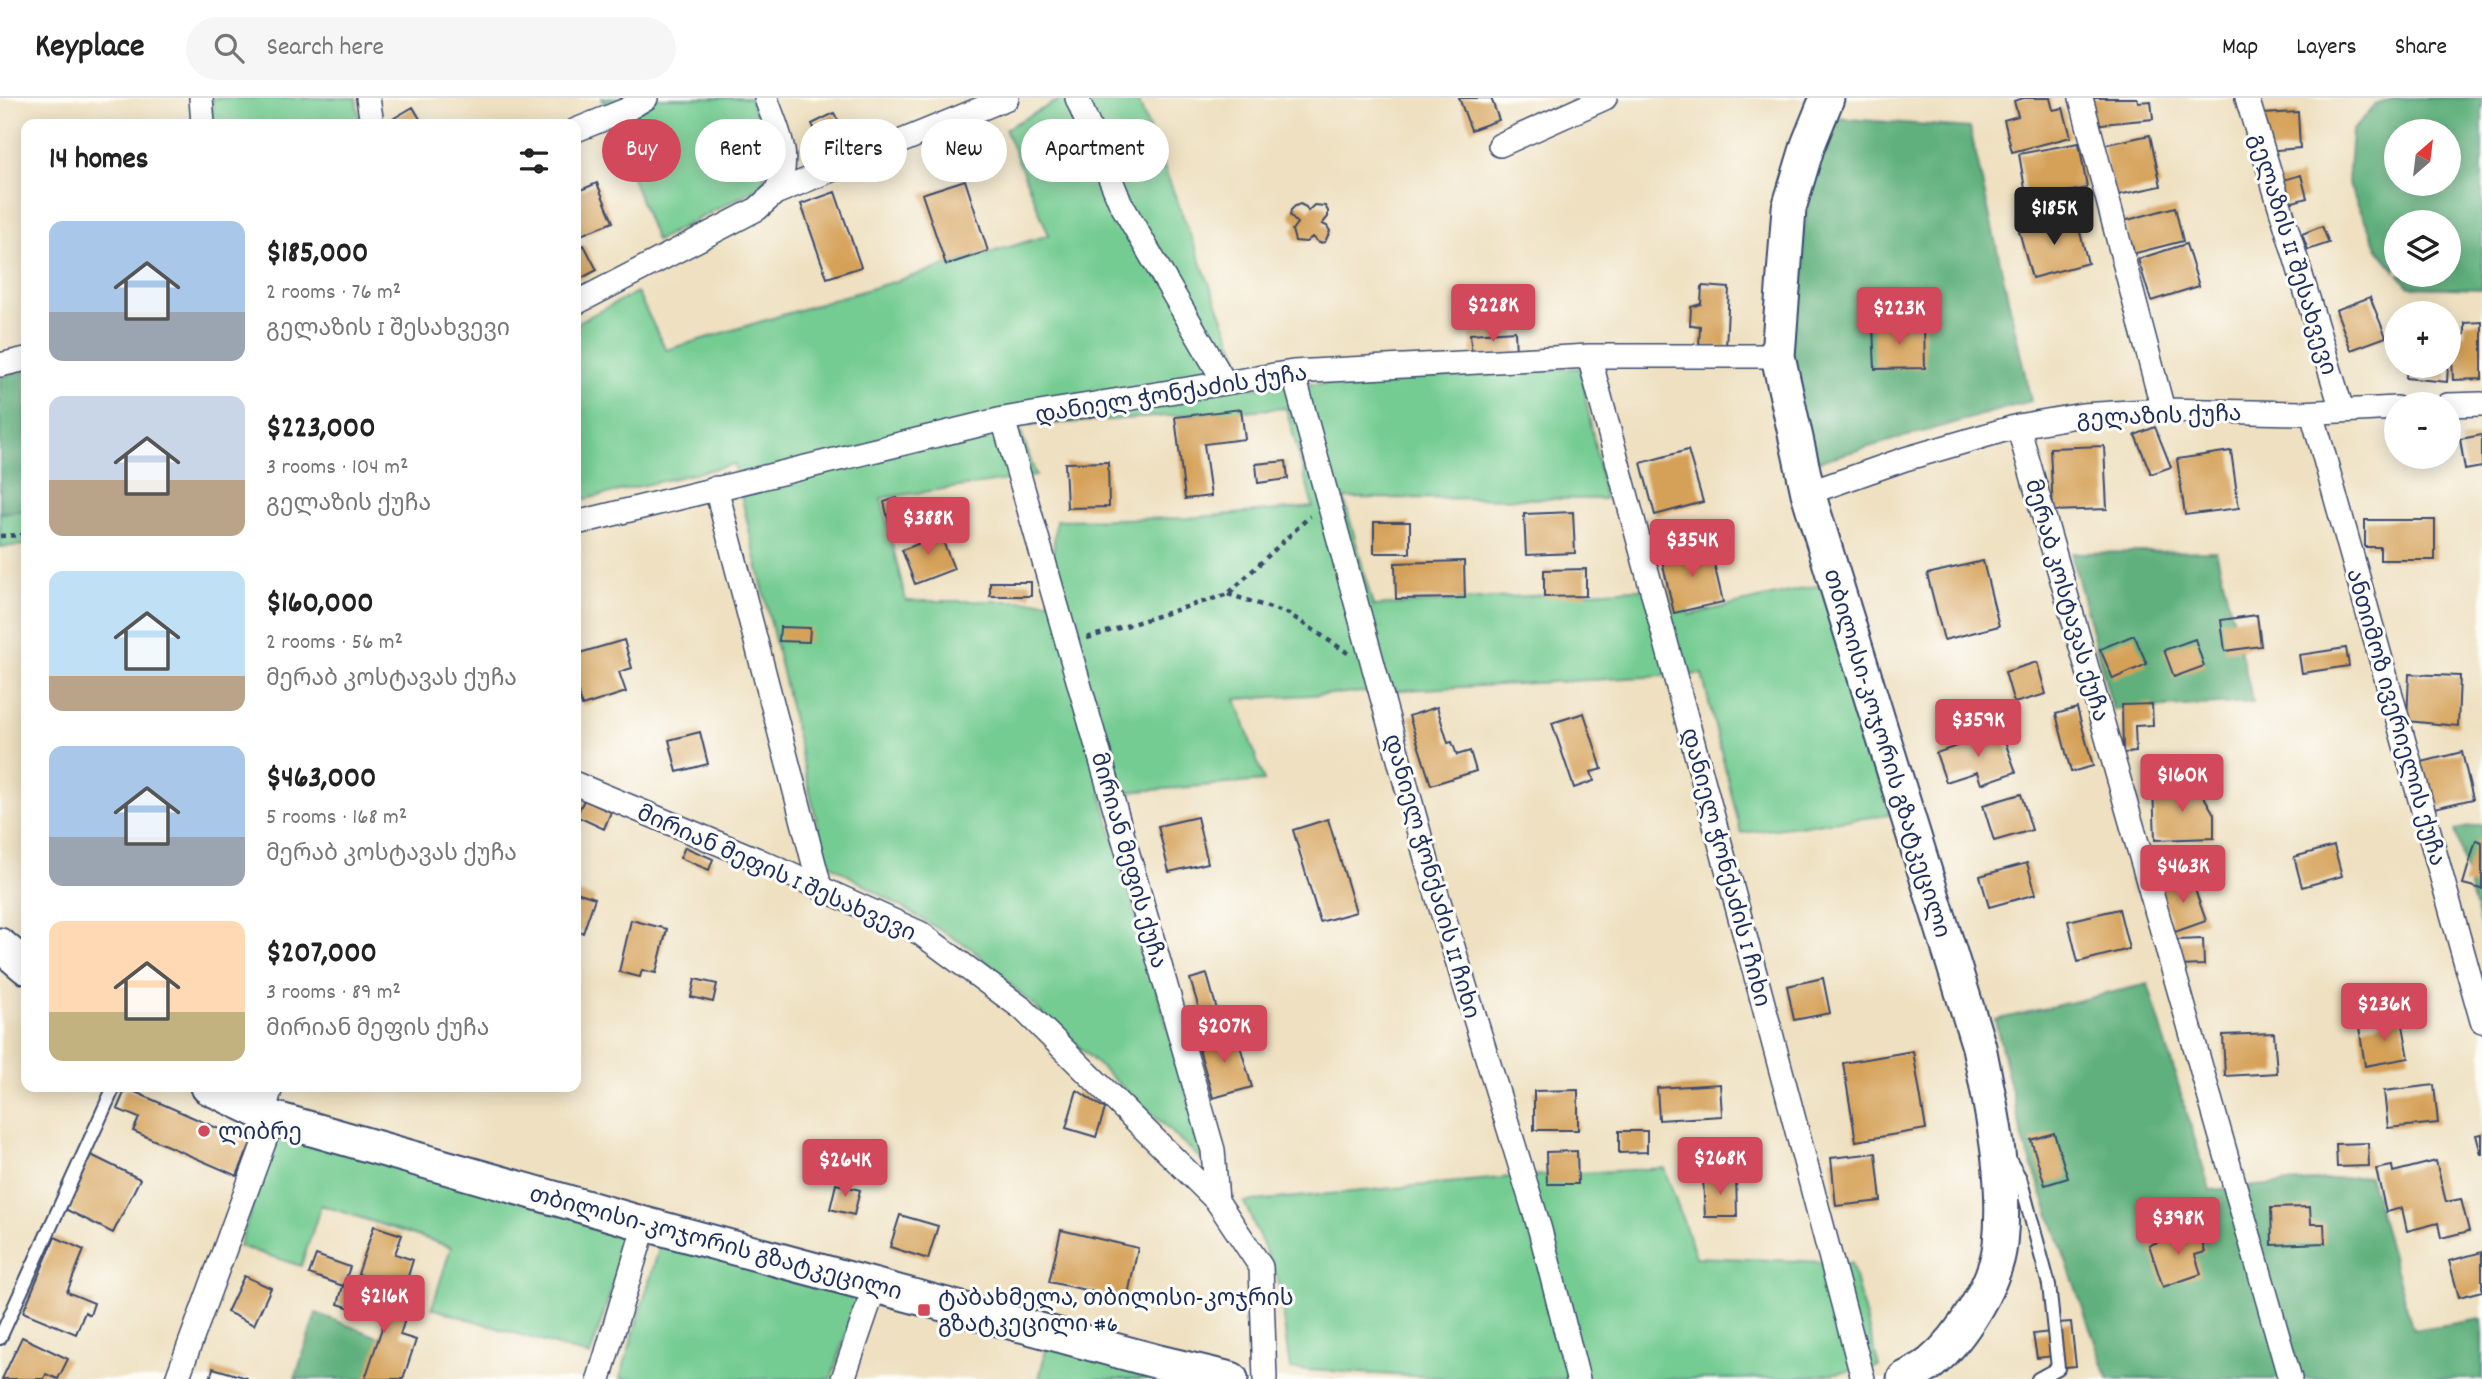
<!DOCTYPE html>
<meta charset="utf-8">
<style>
:root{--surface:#fff;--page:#f6f6f6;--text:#222;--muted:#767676;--line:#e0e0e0;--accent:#d1495b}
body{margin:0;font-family:Dekko,"Noto Sans Georgian",sans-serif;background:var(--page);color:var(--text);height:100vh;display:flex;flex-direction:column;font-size:26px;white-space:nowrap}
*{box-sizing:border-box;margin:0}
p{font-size:23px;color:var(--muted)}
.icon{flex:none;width:38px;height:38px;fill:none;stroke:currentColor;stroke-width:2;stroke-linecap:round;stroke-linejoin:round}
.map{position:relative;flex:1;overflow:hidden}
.drawer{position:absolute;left:21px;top:21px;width:560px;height:973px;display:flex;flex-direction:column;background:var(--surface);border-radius:14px;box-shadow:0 4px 18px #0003}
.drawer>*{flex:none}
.guide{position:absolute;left:602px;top:21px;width:665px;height:63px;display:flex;gap:14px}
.needle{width:46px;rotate:28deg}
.tools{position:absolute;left:2384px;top:21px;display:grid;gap:14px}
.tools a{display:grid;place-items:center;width:77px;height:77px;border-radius:50%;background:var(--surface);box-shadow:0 4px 18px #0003;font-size:35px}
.price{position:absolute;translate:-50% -60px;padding:0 16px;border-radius:7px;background:var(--accent);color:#fff;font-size:23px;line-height:46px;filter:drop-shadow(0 2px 4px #0008)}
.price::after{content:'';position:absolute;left:50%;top:42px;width:21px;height:16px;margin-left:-10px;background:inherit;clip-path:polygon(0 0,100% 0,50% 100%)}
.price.current{background:#222;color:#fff}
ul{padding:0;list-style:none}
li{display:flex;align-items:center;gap:21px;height:175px;padding:0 28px}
li span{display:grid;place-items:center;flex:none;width:196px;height:140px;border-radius:14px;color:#555}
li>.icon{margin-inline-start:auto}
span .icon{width:84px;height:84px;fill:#fffc;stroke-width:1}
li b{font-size:30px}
h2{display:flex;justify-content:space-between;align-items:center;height:84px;padding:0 28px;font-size:30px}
.pill{padding:0 24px;border-radius:32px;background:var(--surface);box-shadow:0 4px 18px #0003;font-size:24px;line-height:63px}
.pill.current{background:var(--accent);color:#fff}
header{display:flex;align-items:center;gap:42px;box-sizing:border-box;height:98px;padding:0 35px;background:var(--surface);border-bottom:2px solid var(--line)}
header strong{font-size:33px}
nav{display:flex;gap:38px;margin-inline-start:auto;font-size:24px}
.search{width:490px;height:63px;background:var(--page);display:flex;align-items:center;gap:18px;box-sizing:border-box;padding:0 24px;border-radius:38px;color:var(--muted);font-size:26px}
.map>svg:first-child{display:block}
</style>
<header>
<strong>Keyplace</strong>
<div class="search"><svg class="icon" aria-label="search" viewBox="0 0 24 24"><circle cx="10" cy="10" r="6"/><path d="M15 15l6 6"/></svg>Search here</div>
<nav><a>Map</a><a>Layers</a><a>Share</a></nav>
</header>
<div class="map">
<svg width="2482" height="1281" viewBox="0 0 2482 1281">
<rect width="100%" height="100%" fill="#fdfcf7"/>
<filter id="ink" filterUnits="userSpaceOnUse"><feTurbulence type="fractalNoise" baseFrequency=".0143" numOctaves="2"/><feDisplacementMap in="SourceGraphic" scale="14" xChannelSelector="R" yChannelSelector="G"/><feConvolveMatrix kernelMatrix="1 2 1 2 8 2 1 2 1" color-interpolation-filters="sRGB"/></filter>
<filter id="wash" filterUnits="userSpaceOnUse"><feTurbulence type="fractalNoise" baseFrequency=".00686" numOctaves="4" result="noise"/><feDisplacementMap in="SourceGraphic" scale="28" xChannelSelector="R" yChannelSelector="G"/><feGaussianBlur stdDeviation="1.57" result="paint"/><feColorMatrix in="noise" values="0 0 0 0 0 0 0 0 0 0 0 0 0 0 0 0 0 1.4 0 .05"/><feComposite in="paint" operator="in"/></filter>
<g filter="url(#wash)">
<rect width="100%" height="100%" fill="#eee0c0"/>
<path fill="#74cc92" stroke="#487e78" stroke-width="2" fill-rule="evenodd" d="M 212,0 L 356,0 L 360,26 L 213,26 Z
M 602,0 L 750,0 L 772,59 L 761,88 L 656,143 Z
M 1063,0 L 1137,0 L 1250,290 L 1580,270 L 1605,401 L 1344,400 L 1373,508 L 1682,488 L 1689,517 L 1820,487 L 1890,717 L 1741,735 L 1702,576 L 1236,601 L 1264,683 L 1101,696 L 1198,1036 L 1204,1064 L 972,851 L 826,764 L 734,366 L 581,402 L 576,386 L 576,225 L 637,194 L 666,252 L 1049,137 L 1005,31 ZM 1286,310 L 1313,409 L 1188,420 L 1056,422 L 1049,503 L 906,503 L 881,400 L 1036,378 L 1019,328 Z
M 26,412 L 26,447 L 0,449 L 0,415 Z
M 279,1031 L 630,1134 L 590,1258 L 432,1210 L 451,1149 L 321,1107 L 301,1168 L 239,1148 Z
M 1664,1070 L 1696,1159 L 1851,1165 L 1879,1269 L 1808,1279 L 1738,1281 L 1464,1281 L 1290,1271 L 1278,1181 L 1244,1104 L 1512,1079 Z
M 661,1144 L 860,1194 L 831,1281 L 620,1281 Z
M 1047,1247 L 1179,1281 L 1039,1281 Z"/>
<path fill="#5fb07c" stroke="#3d706d" stroke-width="2" fill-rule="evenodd" d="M 2395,0 L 2482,0 L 2482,191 L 2409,189 L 2399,177 L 2448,177 L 2448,124 L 2396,124 L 2396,173 L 2378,151 L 2348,85 L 2352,33 L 2375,7 ZM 2396,33 L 2448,33 L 2448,86 L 2396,86 Z
M 1834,20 L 1970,30 L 2031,303 L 1809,366 L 1788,277 L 1795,176 L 1815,71 Z
M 26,272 L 26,412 L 0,415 L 0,279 Z
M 2216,453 L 2253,604 L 2113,612 L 2071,455 Z
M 2482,726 L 2482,835 L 2455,732 Z
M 2148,886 L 2210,1092 L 2369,1078 L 2413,1232 L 2482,1221 L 2482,1281 L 2108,1281 L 2023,1041 L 1995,922 Z
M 316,1215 L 407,1250 L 398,1281 L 295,1281 Z"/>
<g id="blocks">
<path fill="#d5a158" d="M 1459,0 L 1491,0 L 1499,22 L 1471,32 Z
M 2024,0 L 2050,0 L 2053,12 L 2063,10 L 2071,39 L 2012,54 L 2004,22 L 2018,18 L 2014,3 Z
M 2090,0 L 2137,0 L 2138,4 L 2151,3 L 2153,21 L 2092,27 Z
M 413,9 L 423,26 L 384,26 Z
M 2298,14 L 2300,50 L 2267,53 L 2264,16 Z
M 834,15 L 850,45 L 827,56 L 812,26 Z
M 2150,37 L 2161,88 L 2113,98 L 2103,47 Z
M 2079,45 L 2087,90 L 2027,102 L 2019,56 Z
M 2301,77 L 2307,100 L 2282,107 L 2276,84 Z
M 965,82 L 988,153 L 946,167 L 922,96 Z
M 597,85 L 613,124 L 576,139 L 576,94 Z
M 835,94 L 861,169 L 827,180 L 801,106 Z
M 1300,106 L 1306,109 L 1308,113 L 1314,107 L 1325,108 L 1328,113 L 1328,119 L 1322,126 L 1327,128 L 1330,133 L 1325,144 L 1319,145 L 1312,139 L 1306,144 L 1295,143 L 1292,132 L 1297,125 L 1290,118 L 1291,112 L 1295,108 Z
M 2175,109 L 2183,143 L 2132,156 L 2124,123 Z
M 2076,119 L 2088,165 L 2032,180 L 2019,133 Z
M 2322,128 L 2329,145 L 2308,152 L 2302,136 Z
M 2186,146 L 2199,188 L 2151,203 L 2138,161 Z
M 584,147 L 597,172 L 576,183 L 576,152 Z
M 1702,188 L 1729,190 L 1726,250 L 1699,249 L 1700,228 L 1690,227 L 1691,209 L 1701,206 Z
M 2370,199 L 2386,239 L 2351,252 L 2336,212 Z
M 2482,224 L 2482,281 L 2453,282 L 2451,237 L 2465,236 L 2465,225 Z
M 1924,228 L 1925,270 L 1875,271 L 1873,229 Z
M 1515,233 L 1516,257 L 1472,259 L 1470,236 Z
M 2407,268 L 2448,268 L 2447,284 L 2406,280 Z
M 1241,311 L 1245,341 L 1204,346 L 1211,398 L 1185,401 L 1175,319 Z
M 2155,329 L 2171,369 L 2151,376 L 2135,337 Z
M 2482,337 L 2482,369 L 2465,372 L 2460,341 Z
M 2104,348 L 2107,411 L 2053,413 L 2050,350 Z
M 1688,352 L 1703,404 L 1655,417 L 1641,365 Z
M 2231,353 L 2239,410 L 2185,417 L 2177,361 Z
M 1286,363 L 1288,381 L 1258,385 L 1256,366 Z
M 1108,364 L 1109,409 L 1067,410 L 1065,365 Z
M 897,400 L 904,425 L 890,429 L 884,404 Z
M 1573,414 L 1575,455 L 1526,457 L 1524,416 Z
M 2365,422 L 2435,422 L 2435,462 L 2380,462 L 2380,449 L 2365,449 Z
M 1374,424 L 1410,424 L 1410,455 L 1374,455 Z
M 938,431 L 954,471 L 915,486 L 902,452 L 918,446 L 916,439 Z
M 1710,448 L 1723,504 L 1674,515 L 1661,459 Z
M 1464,463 L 1465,500 L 1396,501 L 1395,465 Z
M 1983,463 L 1999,528 L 1944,542 L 1927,476 Z
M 1586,471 L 1586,498 L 1544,499 L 1544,472 Z
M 990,484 L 1031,484 L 1031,498 L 990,498 Z
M 2257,517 L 2261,548 L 2225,553 L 2221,522 Z
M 780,529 L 810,530 L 809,544 L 779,543 Z
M 2134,537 L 2147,566 L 2113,581 L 2100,551 Z
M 2195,541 L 2204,568 L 2174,579 L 2164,552 Z
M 624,542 L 632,570 L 619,574 L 626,594 L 582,608 L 576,588 L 576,556 Z
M 2346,550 L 2349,568 L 2302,575 L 2299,557 Z
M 2037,564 L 2046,596 L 2014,605 L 2005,574 Z
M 2409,576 L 2460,578 L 2458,628 L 2407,623 Z
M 2152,606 L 2153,627 L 2135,628 L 2136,654 L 2123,655 L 2122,607 Z
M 1437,609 L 1448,645 L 1452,644 L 1457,657 L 1470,653 L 1476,673 L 1431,687 L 1409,618 Z
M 2077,610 L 2093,668 L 2071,674 L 2056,616 Z
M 1584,615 L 1602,671 L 1591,674 L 1594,683 L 1574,690 L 1552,625 Z
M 2001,633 L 2016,674 L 1981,686 L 1977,674 L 1946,684 L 1936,655 Z
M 700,634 L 708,666 L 677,674 L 669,642 Z
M 2462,654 L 2473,701 L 2430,711 L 2418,665 Z
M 2185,687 L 2203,697 L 2214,716 L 2214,740 L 2155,742 L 2153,689 Z
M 2021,696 L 2032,732 L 1994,743 L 1983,707 Z
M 584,702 L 611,714 L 604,731 L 576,718 Z
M 1197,719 L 1208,765 L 1169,774 L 1158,728 Z
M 1328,721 L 1356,814 L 1320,824 L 1293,732 Z
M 2476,742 L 2482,744 L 2482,791 L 2463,786 Z
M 2334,748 L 2342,778 L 2302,789 L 2294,759 Z
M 685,749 L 713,761 L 709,772 L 680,760 Z
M 2027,765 L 2036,796 L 1989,809 L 1980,778 Z
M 2191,780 L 2206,823 L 2175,834 L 2160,791 Z
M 576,794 L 595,800 L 583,835 L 576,832 Z
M 2119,811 L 2129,851 L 2078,864 L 2068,823 Z
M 631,822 L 667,831 L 656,875 L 642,872 L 640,879 L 619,874 Z
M 2203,841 L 2204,867 L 2177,868 L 2176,842 Z
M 1207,876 L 1217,912 L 1201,917 L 1190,881 Z
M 1823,880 L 1830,915 L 1794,922 L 1787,888 Z
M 695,881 L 717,886 L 713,904 L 691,899 Z
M 2402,922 L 2409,960 L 2365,968 L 2359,929 Z
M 1236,934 L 1252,989 L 1213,1000 L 1197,944 Z
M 2274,935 L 2277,975 L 2225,978 L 2223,937 Z
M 1913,953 L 1926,1031 L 1856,1043 L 1843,965 Z
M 1720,986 L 1722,1018 L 1659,1022 L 1657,990 Z
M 2434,987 L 2438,1025 L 2388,1030 L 2384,993 Z
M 126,990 L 251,1045 L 237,1078 L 133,1033 L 139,1020 L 117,1011 Z
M 1077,992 L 1105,1011 L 1096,1039 L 1066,1030 Z
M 1578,992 L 1578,1032 L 1534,1032 L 1534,993 Z
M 1619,1033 L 1647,1033 L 1647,1054 L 1619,1055 Z
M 2054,1035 L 2068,1080 L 2045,1087 L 2031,1042 Z
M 2482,1036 L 2482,1056 L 2481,1056 L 2476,1037 Z
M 2368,1045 L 2369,1068 L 2337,1069 L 2336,1046 Z
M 1577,1053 L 1578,1086 L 1547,1086 L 1546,1054 Z
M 1876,1055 L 1881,1103 L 1836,1108 L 1831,1060 Z
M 91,1057 L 140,1081 L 113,1135 L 65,1111 Z
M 2436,1063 L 2446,1104 L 2461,1101 L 2469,1133 L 2441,1140 L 2438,1125 L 2407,1133 L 2402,1110 L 2386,1114 L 2376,1071 L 2392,1068 L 2393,1074 Z
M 1736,1078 L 1737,1119 L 1705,1119 L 1703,1079 Z
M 836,1086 L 860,1092 L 854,1117 L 830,1111 Z
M 2310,1109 L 2311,1126 L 2324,1126 L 2325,1145 L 2272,1147 L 2271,1110 Z
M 900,1117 L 938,1128 L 928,1161 L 890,1149 Z
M 374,1128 L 402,1137 L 395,1156 L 413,1162 L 404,1191 L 358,1176 Z
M 2198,1131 L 2205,1154 L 2195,1157 L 2201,1176 L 2163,1189 L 2149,1147 Z
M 1061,1132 L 1138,1150 L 1127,1201 L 1049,1184 Z
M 55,1139 L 84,1152 L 67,1194 L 94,1205 L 90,1217 L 85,1214 L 76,1236 L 23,1214 Z
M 2482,1154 L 2482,1193 L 2459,1199 L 2449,1163 Z
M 316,1157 L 350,1169 L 343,1188 L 309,1176 Z
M 244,1178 L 271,1190 L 254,1227 L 227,1214 Z
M 343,1188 L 390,1204 L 389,1206 L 408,1212 L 400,1237 L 416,1242 L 403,1281 L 365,1281 L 385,1221 L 338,1206 Z
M 2071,1224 L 2076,1268 L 2064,1269 L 2062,1257 L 2037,1260 L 2033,1236 L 2059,1233 L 2058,1225 Z
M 22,1239 L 68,1261 L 58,1281 L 46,1276 L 44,1281 L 2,1281 Z
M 213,1270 L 247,1280 L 247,1281 L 210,1281 Z"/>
</g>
</g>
<g filter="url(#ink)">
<use href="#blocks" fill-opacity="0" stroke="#3b4a6d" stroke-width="2"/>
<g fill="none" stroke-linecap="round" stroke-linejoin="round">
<g stroke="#3b4a6d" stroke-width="16">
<path id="lane" d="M 2010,1063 L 2020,1080 L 2049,1187 L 2058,1270 L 2038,1281
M 0,1240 L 114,989"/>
</g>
<g stroke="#3b4a6d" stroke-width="26">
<path id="street" d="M 201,0 L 203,26
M 368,0 L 372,26
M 766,0 C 778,36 794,59 775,95
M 1077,0 L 1120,104 L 1225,285
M 2081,0 L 2163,312
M 2247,0 L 2342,312
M 576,32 L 626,12 L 646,0
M 1500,47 L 1605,0
M 576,205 L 757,111 L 775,95 L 1007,0
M 1589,258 C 1682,598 1772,940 1863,1281
M 0,267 L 26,261
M 1293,274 L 1429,771 L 1540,1132 L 1578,1281
M 2448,307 L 2482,306
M 2312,315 L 2482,923
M 1003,321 L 1213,1052 L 1217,1103 L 1261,1169 L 1265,1281
M 2018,328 L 2290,1281
M 716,390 L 820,789
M 1808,395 L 1905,361 L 2018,328 L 2082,317 L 2163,312 L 2301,315 L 2396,310
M 576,425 L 1003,321 L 1293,274 L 1589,258 L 1778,258
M 576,686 L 756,761 L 920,835 L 1023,911 L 1217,1103
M 263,1016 L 271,989
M 177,1281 L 273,1020
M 599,1281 L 645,1126
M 843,1281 L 875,1188"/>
</g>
<g stroke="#3b4a6d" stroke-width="37">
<path id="secondary" d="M 1827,0 L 1808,47 L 1789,110 L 1778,258 L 1808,395 L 1979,949 C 1992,1014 2007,1079 2000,1146 C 1996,1185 1961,1240 1931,1265 C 1924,1271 1913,1276 1904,1281
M 0,847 L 26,869
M 208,989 L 273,1020 L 645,1126 L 1159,1264 L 1231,1281"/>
</g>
<path stroke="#3b4a6d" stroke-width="4.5" stroke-dasharray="5 5" stroke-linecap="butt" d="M 0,438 L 26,437
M 1228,496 L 1289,516 L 1348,555
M 1087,540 L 1228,496 L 1310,418"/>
<use href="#lane" stroke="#fff" stroke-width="12"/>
<use href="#street" stroke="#fff" stroke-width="23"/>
<use href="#secondary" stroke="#fff" stroke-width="33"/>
</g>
</g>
<g fill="#d1495b" stroke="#fdfcf7" stroke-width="2.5">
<circle cx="204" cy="1033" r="7"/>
<rect x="917" y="1205" width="14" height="14" rx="3.5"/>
</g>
<g text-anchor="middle" stroke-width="6" stroke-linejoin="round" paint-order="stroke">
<g font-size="23" fill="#1b2f5e" stroke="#fdfcf7">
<text transform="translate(2294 156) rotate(73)" y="8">გელაზის II შესახვევი</text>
<text transform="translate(1171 295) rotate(-9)" y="8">დანიელ ჭონქაძის ქუჩა</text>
<text transform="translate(2159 317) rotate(-2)" y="8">გელაზის ქუჩა</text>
<text transform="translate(2068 502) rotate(74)" y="8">მერაბ კოსტავას ქუჩა</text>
<text transform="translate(2397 619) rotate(74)" y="8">ანთიმოზ ივერიელის ქუჩა</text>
<text transform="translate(1888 655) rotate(73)" y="8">თბილისი-კოჯორის გზატკეცილი</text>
<text transform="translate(1130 762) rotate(74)" y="8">მირიან მეფის ქუჩა</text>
<text transform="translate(1727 769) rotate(75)" y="8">დანიელ ჭონქაძის I ჩიხი</text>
<text transform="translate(777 774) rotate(24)" y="8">მირიან მეფის I შესახვევი</text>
<text transform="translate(1433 778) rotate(74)" y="8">დანიელ ჭონქაძის II ჩიხი</text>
<text transform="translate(716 1144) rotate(15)" y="8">თბილისი-კოჯორის გზატკეცილი</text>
</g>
<g font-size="23" fill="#1b2f5e" stroke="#fdfcf7" text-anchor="start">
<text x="218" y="1041">ლიბრე</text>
<text x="938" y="1207">ტაბახმელა, თბილისი-კოჯრის<tspan x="938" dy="26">გზატკეცილი #6</tspan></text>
</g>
</g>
</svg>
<div class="tools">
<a><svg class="needle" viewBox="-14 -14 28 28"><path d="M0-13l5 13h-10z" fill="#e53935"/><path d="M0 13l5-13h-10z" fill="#767676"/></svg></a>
<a><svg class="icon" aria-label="layers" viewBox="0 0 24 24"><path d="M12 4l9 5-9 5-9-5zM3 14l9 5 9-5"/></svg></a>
<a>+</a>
<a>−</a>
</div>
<b class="price current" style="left:2054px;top:149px">$185K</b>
<b class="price" style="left:1493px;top:246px">$228K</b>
<b class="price" style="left:1899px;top:249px">$223K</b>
<b class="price" style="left:928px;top:459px">$388K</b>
<b class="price" style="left:1692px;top:481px">$354K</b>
<b class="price" style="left:1978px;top:661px">$359K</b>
<b class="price" style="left:2182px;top:716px">$160K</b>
<b class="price" style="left:2183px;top:807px">$463K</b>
<b class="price" style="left:2384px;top:945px">$236K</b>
<b class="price" style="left:1224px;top:967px">$207K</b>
<b class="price" style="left:1720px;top:1099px">$268K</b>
<b class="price" style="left:845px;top:1101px">$264K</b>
<b class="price" style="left:2178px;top:1159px">$398K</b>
<b class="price" style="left:384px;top:1237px">$216K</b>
<div class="guide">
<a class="pill current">Buy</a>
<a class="pill">Rent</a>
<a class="pill">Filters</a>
<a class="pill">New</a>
<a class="pill">Apartment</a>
</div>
<section class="drawer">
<h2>14 homes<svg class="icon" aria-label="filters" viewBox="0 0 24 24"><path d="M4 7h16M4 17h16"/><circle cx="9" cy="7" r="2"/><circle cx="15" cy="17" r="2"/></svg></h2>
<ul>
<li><span style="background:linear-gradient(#a9c7e8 65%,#9aa5b1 0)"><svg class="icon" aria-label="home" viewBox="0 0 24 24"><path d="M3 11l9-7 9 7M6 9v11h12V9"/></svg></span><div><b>$185,000</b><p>2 rooms · 76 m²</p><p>გელაზის I შესახვევი</p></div></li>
<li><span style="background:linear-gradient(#c9d6e8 60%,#b9a48a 0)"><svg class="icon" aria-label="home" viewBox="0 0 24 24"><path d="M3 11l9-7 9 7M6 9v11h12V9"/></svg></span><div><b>$223,000</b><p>3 rooms · 104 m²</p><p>გელაზის ქუჩა</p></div></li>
<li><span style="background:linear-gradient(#bfe0f5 75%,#b9a48a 0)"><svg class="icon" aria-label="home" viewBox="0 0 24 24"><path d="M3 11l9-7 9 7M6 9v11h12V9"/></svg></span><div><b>$160,000</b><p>2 rooms · 56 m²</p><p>მერაბ კოსტავას ქუჩა</p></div></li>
<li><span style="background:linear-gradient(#a9c7e8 65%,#9aa5b1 0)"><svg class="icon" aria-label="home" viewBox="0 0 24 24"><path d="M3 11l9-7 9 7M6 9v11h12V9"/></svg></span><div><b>$463,000</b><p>5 rooms · 168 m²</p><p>მერაბ კოსტავას ქუჩა</p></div></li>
<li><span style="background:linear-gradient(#ffd9b3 65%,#c2b280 0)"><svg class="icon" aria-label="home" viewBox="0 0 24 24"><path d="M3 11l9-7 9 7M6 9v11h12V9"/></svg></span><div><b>$207,000</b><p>3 rooms · 89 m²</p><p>მირიან მეფის ქუჩა</p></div></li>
</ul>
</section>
</div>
